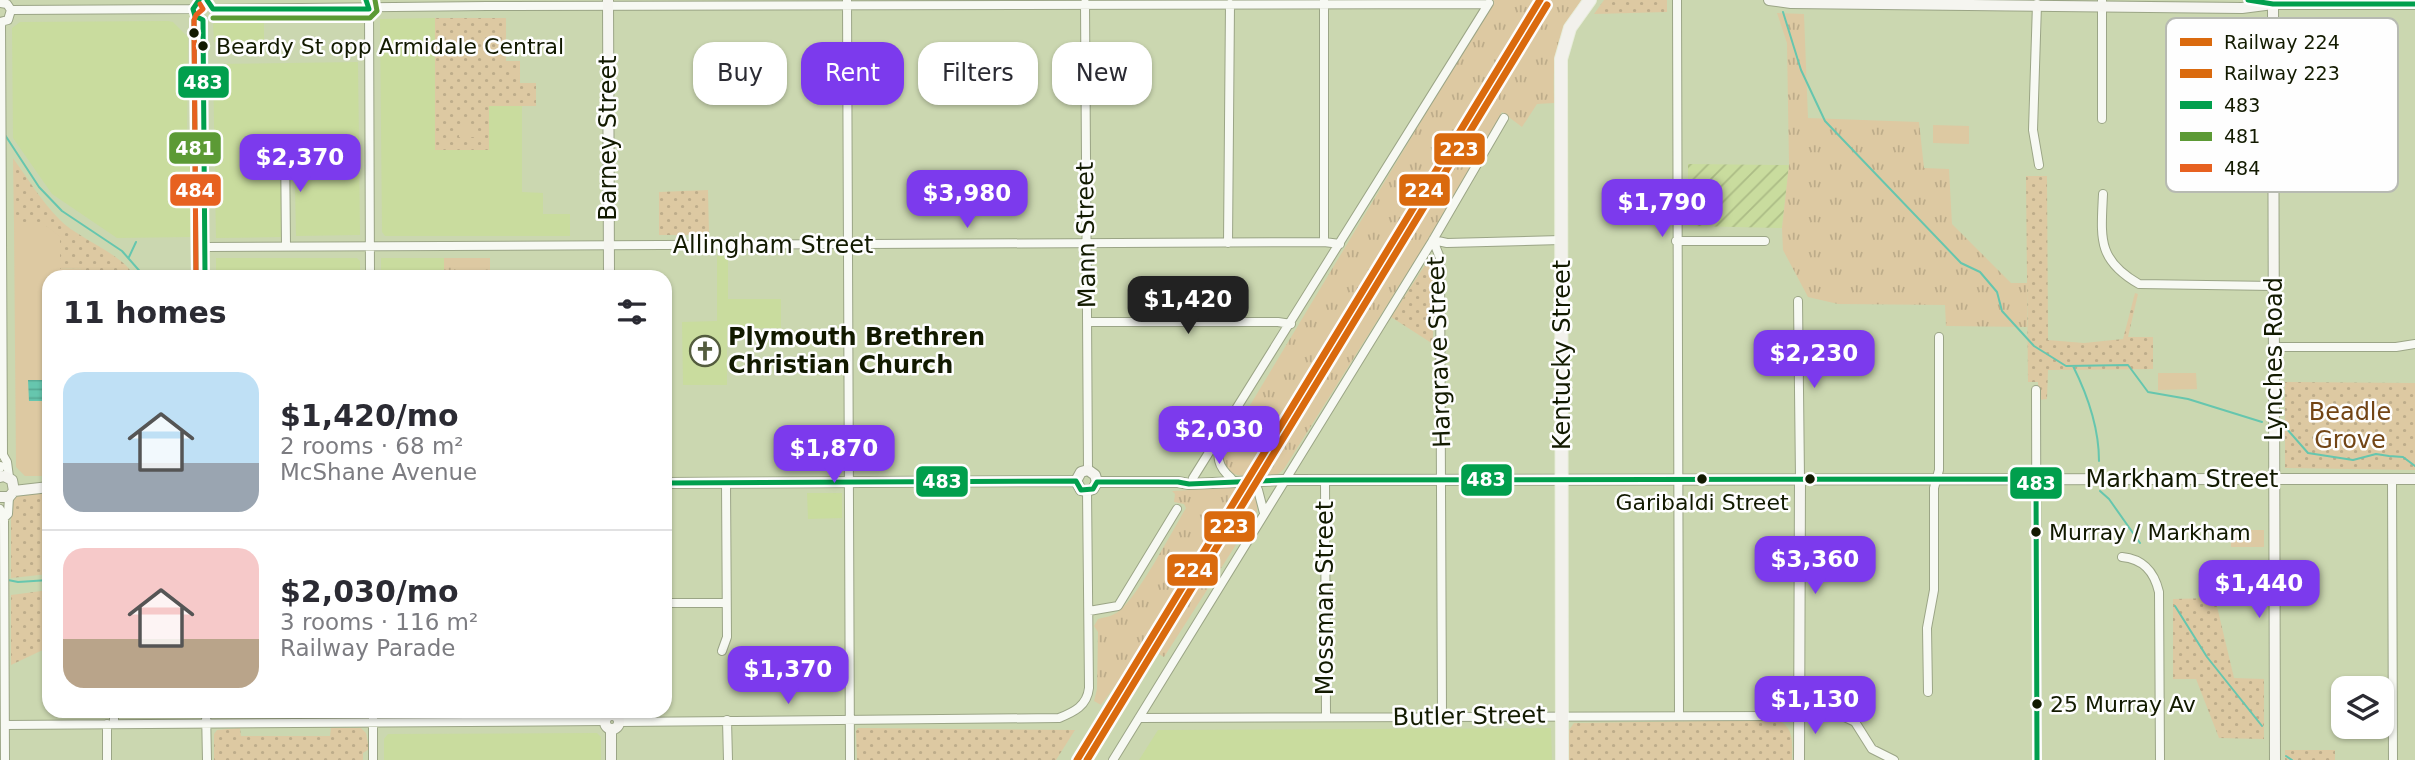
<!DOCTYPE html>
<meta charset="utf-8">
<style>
:root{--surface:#fff;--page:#f7f7f7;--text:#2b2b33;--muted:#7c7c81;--line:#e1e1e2;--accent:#7c3aed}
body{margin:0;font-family:"DejaVu Sans",sans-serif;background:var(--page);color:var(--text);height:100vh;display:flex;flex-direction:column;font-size:26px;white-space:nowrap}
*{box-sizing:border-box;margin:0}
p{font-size:23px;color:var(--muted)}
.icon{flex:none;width:38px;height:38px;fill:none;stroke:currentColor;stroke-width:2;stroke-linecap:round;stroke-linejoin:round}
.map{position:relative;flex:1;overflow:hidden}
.side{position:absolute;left:42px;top:270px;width:630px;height:448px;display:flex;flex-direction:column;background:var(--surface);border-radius:21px;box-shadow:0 2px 5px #0004}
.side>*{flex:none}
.banner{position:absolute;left:693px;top:42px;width:665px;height:63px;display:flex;gap:14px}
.fabs{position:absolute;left:2331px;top:676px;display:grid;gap:14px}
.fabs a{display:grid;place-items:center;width:63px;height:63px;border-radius:14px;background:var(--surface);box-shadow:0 2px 5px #0004;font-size:35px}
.price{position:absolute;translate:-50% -60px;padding:0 16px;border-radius:14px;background:var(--accent);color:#fff;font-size:23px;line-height:46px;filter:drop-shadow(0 2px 4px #0008)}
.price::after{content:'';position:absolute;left:50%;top:42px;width:21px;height:16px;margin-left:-10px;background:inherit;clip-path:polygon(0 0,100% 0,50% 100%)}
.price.active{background:#222;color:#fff}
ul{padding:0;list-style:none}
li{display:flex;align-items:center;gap:21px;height:175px;padding:0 21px}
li+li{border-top:2px solid var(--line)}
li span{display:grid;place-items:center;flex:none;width:196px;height:140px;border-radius:21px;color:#555}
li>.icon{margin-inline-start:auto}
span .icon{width:84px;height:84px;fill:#fffc;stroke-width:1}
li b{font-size:30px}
h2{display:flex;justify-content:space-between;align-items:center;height:84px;padding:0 21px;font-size:30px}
.pill{padding:0 24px;border-radius:21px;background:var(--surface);box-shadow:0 2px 5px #0004;font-size:24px;line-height:63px}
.pill.active{background:var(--accent);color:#fff}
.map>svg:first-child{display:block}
</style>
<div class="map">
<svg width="2415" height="760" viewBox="0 0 2415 760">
<defs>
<pattern id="industrial-furrows" width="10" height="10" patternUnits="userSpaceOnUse" patternTransform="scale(1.75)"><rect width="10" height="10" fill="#c9dc9e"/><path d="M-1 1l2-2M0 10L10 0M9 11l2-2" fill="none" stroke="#acbc86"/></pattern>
<pattern id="grass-tufts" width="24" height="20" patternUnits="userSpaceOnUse" patternTransform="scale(1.75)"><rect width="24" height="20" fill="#ddc9a2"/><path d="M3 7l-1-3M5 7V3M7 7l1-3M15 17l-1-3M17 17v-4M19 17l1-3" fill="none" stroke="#bdac8a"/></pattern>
<pattern id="park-dots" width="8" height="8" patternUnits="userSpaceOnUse" patternTransform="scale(1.75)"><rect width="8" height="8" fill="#ddc9a2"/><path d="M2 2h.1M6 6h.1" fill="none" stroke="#bdac8a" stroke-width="1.8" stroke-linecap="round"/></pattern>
<pattern id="water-rules" width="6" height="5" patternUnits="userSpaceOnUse" patternTransform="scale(1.75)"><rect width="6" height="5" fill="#66c6ae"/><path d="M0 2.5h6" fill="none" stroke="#57aa94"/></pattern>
</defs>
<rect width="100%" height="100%" fill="#cbd7b0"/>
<path fill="#c9dc9e" d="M 435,18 L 436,149 L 489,105 L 522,106 L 522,192 L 543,193 L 543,214 L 570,214 L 570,236 L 385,236 L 382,232 L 380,19 Z
M 264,19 L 264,40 L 214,42 L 213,24 L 218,20 Z
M 168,21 L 173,22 L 188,37 L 187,141 L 193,142 L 193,237 L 117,238 L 52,194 L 13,138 L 12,28 L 20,22 Z
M 358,62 L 360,235 L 296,236 L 294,136 L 282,137 L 283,237 L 216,238 L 213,64 Z
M 717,256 L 728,256 L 728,299 L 781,299 L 781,328 L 727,328 L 727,385 L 683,385 L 682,322 L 717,321 Z
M 216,258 L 357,258 L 360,261 L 360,276 L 216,276 Z
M 381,258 L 444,258 L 444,276 L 381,276 Z
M 807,493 L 842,493 L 842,518 L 808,519 Z
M 1551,728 L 1552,760 L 1139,760 L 1158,730 Z
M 597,733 L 601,737 L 601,760 L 384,760 L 384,739 L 388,734 Z"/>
<path fill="url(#industrial-furrows)" d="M 1688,164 L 1789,165 L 1782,228 L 1688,226 Z"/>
<path fill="url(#grass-tufts)" d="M 1494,0 L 1534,0 L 1427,180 L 1244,476 C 1228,475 1220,467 1223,450 Z
M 1544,0 L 1582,0 C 1554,37 1553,57 1554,103 L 1537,104 L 1522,127 L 1502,112 L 1472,170 L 1284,469 L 1277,475 L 1254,476 Z
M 1777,13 L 1804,14 L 1808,118 L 1919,122 L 1924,168 L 1949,169 L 1952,224 L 2011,283 L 2027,283 L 2027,327 L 1946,326 L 1945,305 L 1838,304 L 1808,297 L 1783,250 L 1782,228 L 1789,165 L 1787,43 Z
M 444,258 L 490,258 L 490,276 L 444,276 Z
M 1240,487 L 1120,679 L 1101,705 L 1094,701 L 1097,689 L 1098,632 L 1094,626 L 1098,619 C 1106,617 1113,616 1119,611 C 1139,595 1171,533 1186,508 L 1184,504 L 1174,502 L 1175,494 L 1172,491 Z
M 1245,489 C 1257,494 1258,500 1257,512 L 1164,657 L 1150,649 Z"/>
<path fill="url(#park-dots)" d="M 1604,0 L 1667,0 L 1667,12 L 1594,14 Z
M 435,18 L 506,18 L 506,61 L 520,61 L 520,83 L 536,83 L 536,106 L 489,106 L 489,150 L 435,150 Z
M 13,158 C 28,179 42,202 60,220 C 77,238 123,254 134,276 L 88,276 L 79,268 L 60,269 L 45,225 L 14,225 Z
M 2026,176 L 2047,176 L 2048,340 L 2084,343 L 2123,339 L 2135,293 L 2138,294 L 2128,337 L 2153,337 L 2153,369 L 2048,370 L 2047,399 L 2038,400 L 2038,382 L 2028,382 Z
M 708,190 L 709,235 L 659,235 L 659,192 Z
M 1427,262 L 1434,264 L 1433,344 L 1391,317 Z
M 2285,382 L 2415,383 L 2415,470 L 2285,468 Z
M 22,494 L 49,494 L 49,574 L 11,578 L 11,507 L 16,496 Z
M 49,590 L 49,647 L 11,665 L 11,595 Z
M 2215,598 L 2234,678 L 2264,679 L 2264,739 L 2219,738 L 2196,679 L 2173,679 L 2173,599 Z
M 1778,720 C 1795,728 1792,744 1792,760 L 1569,760 L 1569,730 L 1574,723 Z
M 240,728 L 241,736 L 330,736 L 331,728 L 361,728 L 366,733 L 369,749 L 363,753 L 363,760 L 214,760 L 214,734 L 217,730 Z
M 858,728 L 1075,730 L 1056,760 L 857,760 L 856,731 Z
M 2285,750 L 2335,750 L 2335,760 L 2285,760 Z"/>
<path fill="#ddc9a2" d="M 1933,125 L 1969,126 L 1969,144 L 1933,143 Z
M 459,126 L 478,126 L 478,137 L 459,137 Z
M 14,225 L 45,225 L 60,237 L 60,269 L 79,268 L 88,276 L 49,276 L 49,476 L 25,476 L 16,467 Z
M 2158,373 L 2196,373 L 2197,389 L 2158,390 Z
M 2231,530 L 2264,530 L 2264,547 L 2231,547 Z"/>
<path fill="url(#water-rules)" d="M 28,380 L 49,380 L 49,401 L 29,401 Z"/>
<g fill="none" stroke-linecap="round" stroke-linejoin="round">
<path stroke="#66c6ae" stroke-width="2" d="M 1783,12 L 1801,70 L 1825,121 L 1961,263 L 1980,272 L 1997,292 L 2002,311 L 2034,346 L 2066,366 L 2128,365 L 2148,392 L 2188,399 L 2262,422
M 5,135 L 39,187 L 62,211 L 122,251 L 144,276
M 129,257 L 136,242
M 2073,366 C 2088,396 2099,427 2099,461
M 2286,428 L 2308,453 L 2353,460 L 2376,454 L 2389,456 L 2403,457 L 2415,466
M 2100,491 L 2109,499 L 2140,543
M 8,580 L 18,582 L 49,580
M 2175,606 L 2207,657 L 2262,726
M 2286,756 L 2292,760"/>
<g stroke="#9ba586" stroke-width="10">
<path id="street" d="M 207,0 L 208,0
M 847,0 L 850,760
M 1324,0 L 1324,242
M 1677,0 L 1679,716
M 2102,0 L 2102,119
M 0,3 L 7,4 L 11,10 L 8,20 L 0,22
M 1085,3 L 1088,470
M 2037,4 L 2033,130 L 2039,165
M 193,9 L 199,0
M 213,9 L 487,6 L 1488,4
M 11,10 L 193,9
M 203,20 L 205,276
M 1,22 L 3,455 L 7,462 L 9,477
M 285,142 L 286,246
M 2103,194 C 2101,238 2097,260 2139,284 L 2274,286
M 1433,240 L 1440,258 L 1442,716
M 1433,240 L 1447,243 L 1561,240
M 1676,241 L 1765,241
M 1228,243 L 1230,4
M 205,247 L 1324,242 L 1340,244
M 370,276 L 369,9 L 372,0
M 1798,301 L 1800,479
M 1087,322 L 1278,322 L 1291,324
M 2274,347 L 2396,347 L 2415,344
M 2036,390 L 2037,760
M 1220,440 C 1217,457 1217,466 1231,478
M 0,466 L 0,468
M 1193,478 L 1489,3
M 2392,479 L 2393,760
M 1325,480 L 1326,717
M 1252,482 L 1258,490 L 1264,513
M 0,509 L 4,518 L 5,760
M 4,518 L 8,514 L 9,497
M 2122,557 C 2143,559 2154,571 2159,592 L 2160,760
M 665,603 L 726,603
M 1089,611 L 1118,606 L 1177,509
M 722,651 L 727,637 L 726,483
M 1928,692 L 1927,628 L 1934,590 L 1934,488 L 1939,470 L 1939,337
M 114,710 L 114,724
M 206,710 L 207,760
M 373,710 L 373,760
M 487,710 L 487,722
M 1799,713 L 1838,714 L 1855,722 L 1872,749 L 1894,760
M 1139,718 L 1799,716
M 727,720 L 728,760
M 619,722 L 1059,718 C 1074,712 1087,706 1089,688 L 1087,491
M 107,724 L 107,760
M 5,725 L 605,721
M 1113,760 L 1433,240 L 1504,118"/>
</g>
<g stroke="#9ba586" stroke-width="12">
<path id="secondary" d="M 608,0 L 609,276
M 1769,0 L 1791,3 L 2242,8 L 2273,4 L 2415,4
M 2273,4 L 2275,760
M 0,477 L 4,476 L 12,480 L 14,491
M 1076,481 L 1081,472 L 1088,470 L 1095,475 L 1097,482
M 1076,481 L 1081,490 L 1087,491 L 1093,489 L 1097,482
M 1097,482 L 1178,482 L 1189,484 L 1284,480 L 2415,479
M 665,483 L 1076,481
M 14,491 L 49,487
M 0,497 L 9,497 L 14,491
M605 722a7 7 0 1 1 14 0a7 7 0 1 1-14 0Z
M 611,730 L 611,760
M 1799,760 L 1800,479"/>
</g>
<g stroke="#e8eddb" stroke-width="14">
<path id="primary" d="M 1562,760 L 1561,59 L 1570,28 L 1590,0"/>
</g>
<use href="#street" stroke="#f7f9f3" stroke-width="8"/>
<use href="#secondary" stroke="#f5f5f0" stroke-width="10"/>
<use href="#primary" stroke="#f2f1ec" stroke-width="12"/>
<g stroke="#fefefe" stroke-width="10">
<path id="bus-1" d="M 199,0 L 193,9 L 195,16 L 203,20 L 205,276
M 207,0 L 213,9 L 369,9 L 366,0
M 2248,0 L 2273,4 L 2415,4
M 665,483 L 1076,481 L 1081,490 L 1093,489 L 1097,482 L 1178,482 L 1189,484 L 1284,480 L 2036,479 L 2037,760"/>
</g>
<g stroke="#fefefe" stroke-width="10">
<path id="bus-2" d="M 213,18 L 370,18 L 377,11 L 375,0
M 194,20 L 196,276"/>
</g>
<g stroke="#fefefe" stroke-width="10">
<path id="bus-3" d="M 196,276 L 194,20 L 196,15 L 203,9 L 200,4"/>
</g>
<use href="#bus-1" stroke="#019f4d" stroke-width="5"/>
<use href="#bus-2" stroke="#5c9a35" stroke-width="5"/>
<use href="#bus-3" stroke="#e76120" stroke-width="5"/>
<g stroke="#fefefe" stroke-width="12">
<path id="rail-1" d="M 1077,760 L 1540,0"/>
</g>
<g stroke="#fefefe" stroke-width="12">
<path id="rail-2" d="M 1087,760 L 1547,5"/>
</g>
<use href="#rail-1" stroke="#da6a0e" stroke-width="7"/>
<use href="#rail-2" stroke="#da6a0e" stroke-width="7"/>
</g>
<defs>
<g id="church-ring" transform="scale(1.575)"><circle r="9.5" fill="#fefefe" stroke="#535c3e" stroke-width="1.5"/><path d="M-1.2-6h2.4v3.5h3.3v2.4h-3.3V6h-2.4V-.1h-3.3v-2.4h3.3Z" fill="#535c3e"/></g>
</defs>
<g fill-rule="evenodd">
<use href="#church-ring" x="705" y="351"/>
</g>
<g fill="#121a00" stroke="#fefefe" stroke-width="2.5">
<circle cx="194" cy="33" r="6"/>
<circle cx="203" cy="46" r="6"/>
<circle cx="1702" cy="479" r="6"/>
<circle cx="1810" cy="479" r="6"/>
<circle cx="2036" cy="532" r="6"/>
<circle cx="2037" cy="704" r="6"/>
</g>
<g text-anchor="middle" stroke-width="5" stroke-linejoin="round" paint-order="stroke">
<g font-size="22" fill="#121a00" stroke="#fefefe" text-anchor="start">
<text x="216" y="54">Beardy St opp Armidale Central</text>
<text x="1702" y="510" text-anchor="middle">Garibaldi Street</text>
<text x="2049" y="540">Murray / Markham</text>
<text x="2050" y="712">25 Murray Av</text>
</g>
<g font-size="24" fill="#121a00" stroke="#fefefe">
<text transform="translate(608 138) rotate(-90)" y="8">Barney Street</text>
<text transform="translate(1086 235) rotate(-91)" y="8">Mann Street</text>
<text x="773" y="253">Allingham Street</text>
<text transform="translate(1439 352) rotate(-92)" y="8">Hargrave Street</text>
<text transform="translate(1562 355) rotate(-90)" y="8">Kentucky Street</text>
<text transform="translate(2274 359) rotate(-90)" y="8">Lynches Road</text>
<text x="2182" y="487">Markham Street</text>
<text transform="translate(1325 598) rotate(-90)" y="8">Mossman Street</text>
<text transform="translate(1469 716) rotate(-1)" y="8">Butler Street</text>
</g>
<g font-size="24" font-weight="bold" fill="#121a00" stroke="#fefefe" text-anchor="start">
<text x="728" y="345">Plymouth Brethren<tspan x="728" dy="28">Christian Church</tspan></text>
</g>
<g font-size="24" fill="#724515" stroke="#fefefe">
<text x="2350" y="420">Beadle<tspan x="2350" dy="28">Grove</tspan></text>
</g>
</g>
<rect x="2166" y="18" width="232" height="174" rx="10" fill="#fefefe" stroke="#b7bab2" stroke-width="2"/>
<rect x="2180" y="38" width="32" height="8" fill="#da6a0e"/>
<rect x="2180" y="69" width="32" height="9" fill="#da6a0e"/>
<rect x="2180" y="101" width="32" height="8" fill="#019f4d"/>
<rect x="2180" y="132" width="32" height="9" fill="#5c9a35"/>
<rect x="2180" y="164" width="32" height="8" fill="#e76120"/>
<g font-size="19" fill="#121a00">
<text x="2224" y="49">Railway 224</text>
<text x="2224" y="80">Railway 223</text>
<text x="2224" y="112">483</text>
<text x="2224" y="143">481</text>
<text x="2224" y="175">484</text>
</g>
<g stroke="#fefefe" stroke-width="2.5">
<rect x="177" y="65" width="53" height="34" rx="7" fill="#019f4d"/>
<rect x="168" y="131" width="54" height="34" rx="7" fill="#5c9a35"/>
<rect x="1433" y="132" width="53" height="34" rx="7" fill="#da6a0e"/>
<rect x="1398" y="173" width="53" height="34" rx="7" fill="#da6a0e"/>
<rect x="169" y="173" width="53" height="34" rx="7" fill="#e76120"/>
<rect x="1460" y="463" width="53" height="34" rx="7" fill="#019f4d"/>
<rect x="915" y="465" width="54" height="33" rx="7" fill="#019f4d"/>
<rect x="2009" y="466" width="54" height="34" rx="7" fill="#019f4d"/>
<rect x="1203" y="510" width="53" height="33" rx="7" fill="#da6a0e"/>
<rect x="1166" y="553" width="53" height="34" rx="7" fill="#da6a0e"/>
</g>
<g font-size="19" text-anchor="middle" font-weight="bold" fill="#fff">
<text x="203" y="89">483</text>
<text x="195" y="155">481</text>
<text x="1459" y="156">223</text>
<text x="1424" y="197">224</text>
<text x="195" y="197">484</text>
<text x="1486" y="486">483</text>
<text x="942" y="488">483</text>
<text x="2036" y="490">483</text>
<text x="1229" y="533">223</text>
<text x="1193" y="577">224</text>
</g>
</svg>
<div class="fabs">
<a><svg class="icon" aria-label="layers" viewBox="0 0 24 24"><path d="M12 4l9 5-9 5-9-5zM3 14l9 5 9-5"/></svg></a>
</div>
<b class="price" style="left:300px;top:194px">$2,370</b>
<b class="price" style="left:967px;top:230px">$3,980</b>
<b class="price" style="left:1662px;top:239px">$1,790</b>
<b class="price active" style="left:1188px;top:336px">$1,420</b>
<b class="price" style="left:1814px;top:390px">$2,230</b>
<b class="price" style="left:1219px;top:466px">$2,030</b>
<b class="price" style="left:834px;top:485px">$1,870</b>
<b class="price" style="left:1815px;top:596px">$3,360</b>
<b class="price" style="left:2259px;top:620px">$1,440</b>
<b class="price" style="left:788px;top:706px">$1,370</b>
<b class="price" style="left:1815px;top:736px">$1,130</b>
<div class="banner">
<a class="pill">Buy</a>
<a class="pill active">Rent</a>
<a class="pill">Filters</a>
<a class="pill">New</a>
</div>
<section class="side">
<h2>11 homes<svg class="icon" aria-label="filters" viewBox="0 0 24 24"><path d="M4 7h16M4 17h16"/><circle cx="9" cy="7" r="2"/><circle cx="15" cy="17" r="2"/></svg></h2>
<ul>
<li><span style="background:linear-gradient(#bfe0f5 65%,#9aa5b1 0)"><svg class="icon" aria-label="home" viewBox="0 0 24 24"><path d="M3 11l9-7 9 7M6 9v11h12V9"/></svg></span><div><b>$1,420/mo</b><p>2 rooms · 68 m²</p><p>McShane Avenue</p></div></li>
<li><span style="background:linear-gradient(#f6c9c9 65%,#b9a48a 0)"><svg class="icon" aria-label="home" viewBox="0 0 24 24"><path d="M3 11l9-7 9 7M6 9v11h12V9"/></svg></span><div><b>$2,030/mo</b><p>3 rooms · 116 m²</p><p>Railway Parade</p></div></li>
</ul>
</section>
</div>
